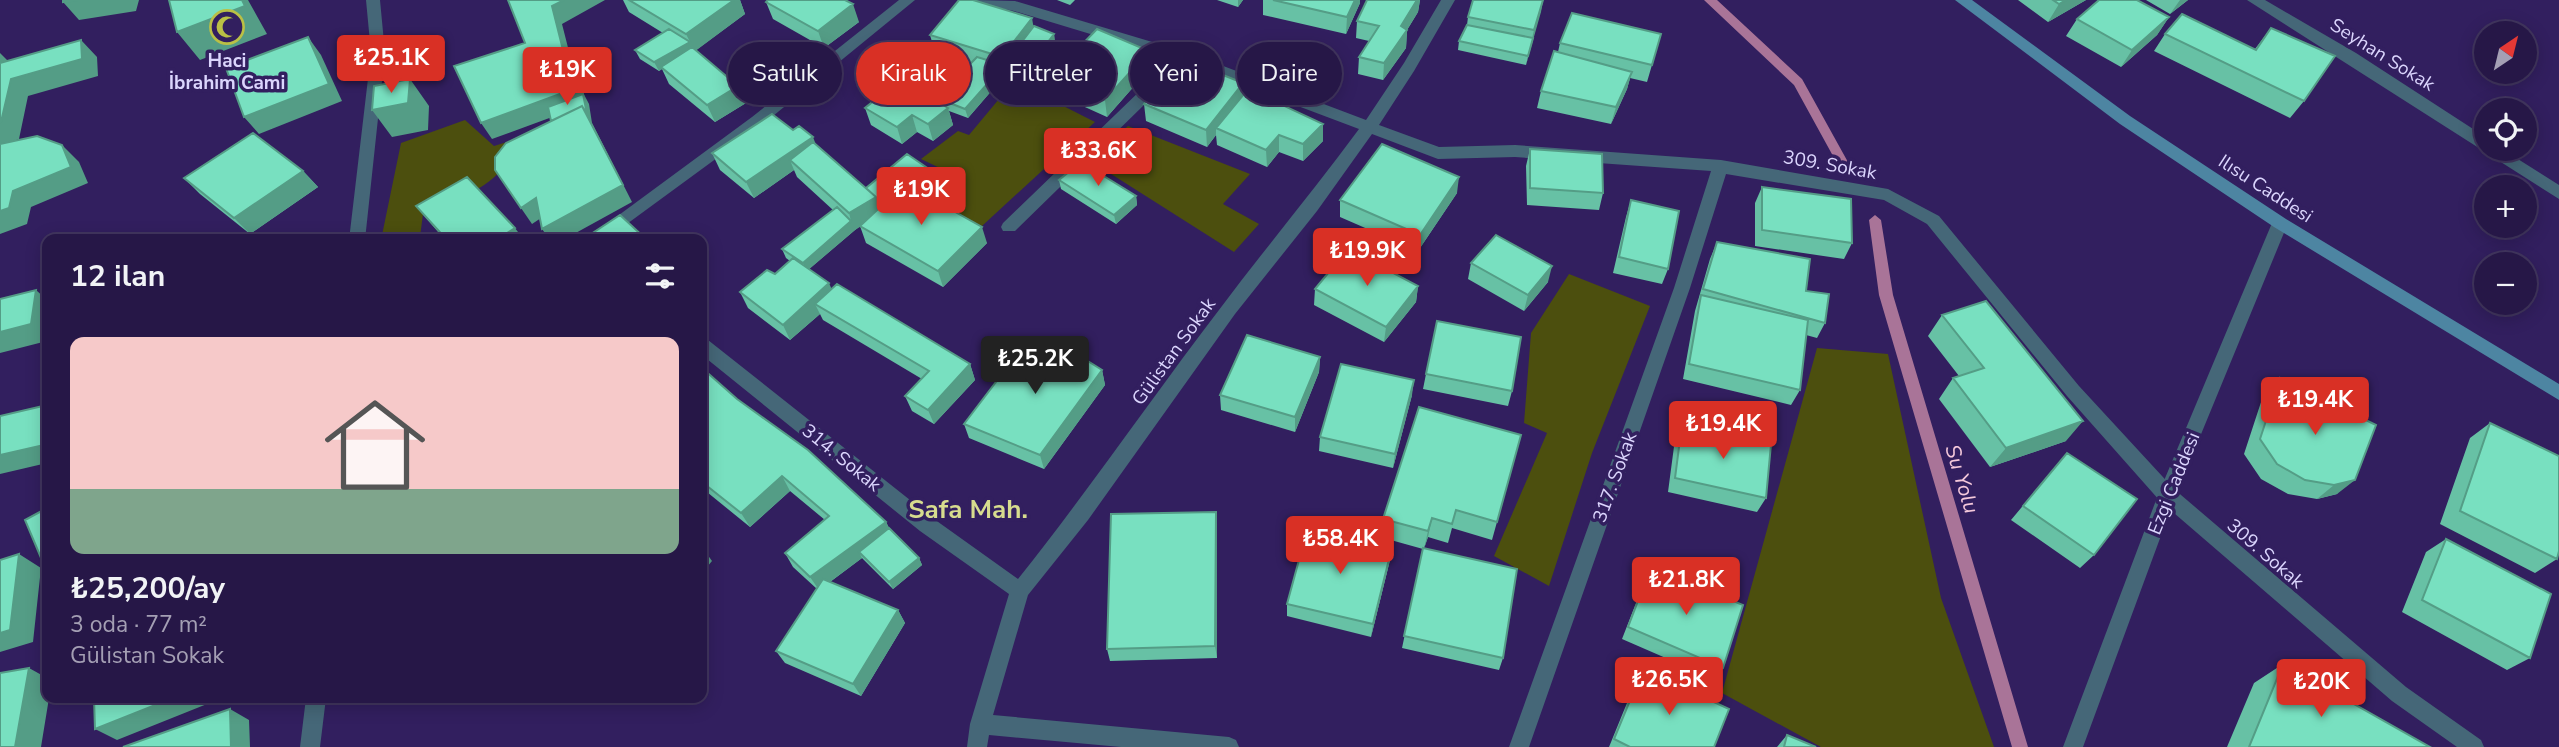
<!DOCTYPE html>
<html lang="tr">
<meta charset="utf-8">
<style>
:root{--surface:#261747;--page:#322452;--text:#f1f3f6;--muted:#a49fb4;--line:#423660;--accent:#d93025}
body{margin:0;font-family:"Nunito Sans",sans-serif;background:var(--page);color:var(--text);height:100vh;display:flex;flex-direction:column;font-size:26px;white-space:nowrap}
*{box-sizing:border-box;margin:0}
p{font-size:23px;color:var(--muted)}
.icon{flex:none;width:38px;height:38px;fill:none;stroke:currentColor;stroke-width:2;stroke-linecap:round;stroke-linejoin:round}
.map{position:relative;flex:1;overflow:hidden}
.drawer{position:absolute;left:42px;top:234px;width:665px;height:469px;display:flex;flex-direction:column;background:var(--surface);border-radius:14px;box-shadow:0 4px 18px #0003,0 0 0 2px var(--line)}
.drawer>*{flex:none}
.top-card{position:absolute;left:728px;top:42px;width:665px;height:63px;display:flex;gap:14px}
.needle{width:46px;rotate:35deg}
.fabs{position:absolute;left:2474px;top:21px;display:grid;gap:14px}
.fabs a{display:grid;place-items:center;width:63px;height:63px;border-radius:50%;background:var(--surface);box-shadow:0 4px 18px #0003,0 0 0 2px var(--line);font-size:35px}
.price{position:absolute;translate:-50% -60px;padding:0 16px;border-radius:7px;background:var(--accent);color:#fff;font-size:23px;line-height:46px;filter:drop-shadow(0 2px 4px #0008)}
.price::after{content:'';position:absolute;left:50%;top:42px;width:21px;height:16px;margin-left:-10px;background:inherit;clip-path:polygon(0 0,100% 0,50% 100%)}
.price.selected{background:#222;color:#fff}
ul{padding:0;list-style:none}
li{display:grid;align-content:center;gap:14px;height:371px;padding:0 28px}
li+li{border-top:2px solid var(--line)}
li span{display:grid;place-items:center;height:217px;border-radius:14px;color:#555}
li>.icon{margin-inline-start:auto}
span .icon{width:126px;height:126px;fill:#fffc;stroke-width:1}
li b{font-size:30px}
h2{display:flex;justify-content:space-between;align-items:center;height:84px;padding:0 28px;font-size:30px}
.pill{padding:0 24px;border-radius:32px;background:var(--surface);box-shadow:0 4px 18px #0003,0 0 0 2px var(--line);font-size:24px;line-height:63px}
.pill.selected{background:var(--accent);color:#fff}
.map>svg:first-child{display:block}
</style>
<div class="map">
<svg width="2559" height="747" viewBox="0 0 2559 747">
<rect width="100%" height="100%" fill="#321f5f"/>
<path fill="#4c4f0e" d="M 1014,81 L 1095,122 L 982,226 L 915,194 L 944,170 L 921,159 L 958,131 L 969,135 Z
M 465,120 L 494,146 L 516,139 C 505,187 463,195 423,214 L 420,237 L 381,240 L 401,143 Z
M 1128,126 L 1250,174 L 1223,204 L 1259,224 L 1234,252 L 1089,160 Z
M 1569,274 L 1650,306 L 1592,453 L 1549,586 L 1494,556 L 1547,433 L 1524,423 L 1531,333 Z
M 1817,348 L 1888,354 L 1941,598 L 1994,747 L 1821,747 L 1722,693 Z"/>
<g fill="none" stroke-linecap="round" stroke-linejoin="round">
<path fill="#a97498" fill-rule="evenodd" d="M 1704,0 L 1717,0 L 1802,79 L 1854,173 L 1852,176 L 1844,176 L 1794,85 Z
M 1875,215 L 1881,220 L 1893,295 L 2028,747 L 2012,747 L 1879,295 L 1869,220 Z"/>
<path fill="#456778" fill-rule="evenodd" d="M 899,0 L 915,0 L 762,125 L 605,240 L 585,240 L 752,117 Z
M 975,0 L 1015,1 L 1189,53 L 1366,120 L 1404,63 L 1441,0 L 1455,0 L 1414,71 L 1379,125 L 1439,147 L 1515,145 L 1721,160 L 1888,189 L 1939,216 L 2079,386 L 2174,489 L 2406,687 L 2481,740 L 2484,747 L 2457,747 L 2392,701 L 2160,501 L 2067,396 L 1927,224 L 1884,200 L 1726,174 L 1690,288 L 1529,747 L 1509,747 L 1674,288 L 1711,171 L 1515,157 L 1438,159 L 1372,134 L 1317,211 L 1235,314 L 1088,520 L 1028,595 L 993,715 L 1229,737 L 1236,740 L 1239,747 L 1121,747 L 989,735 L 987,747 L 967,747 L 970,724 L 1009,594 L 920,531 L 702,355 L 702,338 L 708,340 L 934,519 L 1018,579 C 1089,490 1153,396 1222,306 C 1267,246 1315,189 1359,129 L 1186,64 L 1015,231 L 1003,231 L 1001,227 L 1003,223 L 1173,59 L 1014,11 L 977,3 Z
M 2247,0 L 2265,0 L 2356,53 L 2487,138 L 2487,149 L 2502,149 L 2559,185 L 2559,199 Z"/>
<path fill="#456778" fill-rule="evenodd" d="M 366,0 L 380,0 L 385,53 L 365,240 L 349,240 L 371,53 Z
M 2280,217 L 2288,223 L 2176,495 L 2083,747 L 2063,747 L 2158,495 L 2272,223 Z
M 306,698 L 326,698 L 320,747 L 300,747 Z"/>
<path fill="#4d85a2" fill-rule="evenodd" d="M 1955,0 L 1972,0 L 2130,116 L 2286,219 L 2559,384 L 2559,400 L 2274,227 L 2120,124 Z"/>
</g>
<path fill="#67c1a5" d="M 623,0 L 740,0 L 745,14 L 696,50 L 738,86 L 746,103 L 715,122 L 669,84 L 662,69 L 659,71 L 640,59 L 635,50 L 663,33 L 629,12 Z
M 1057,0 L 1075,0 L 1070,5 Z
M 1217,0 L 1243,0 L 1238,7 Z
M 1263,0 L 1360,0 L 1360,3 L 1346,34 L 1263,15 Z
M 1367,0 L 1420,0 L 1418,12 L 1407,30 L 1406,48 L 1383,80 L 1358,74 L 1359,57 L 1369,41 L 1356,38 L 1357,21 Z
M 1543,0 L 1526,65 L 1458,50 L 1459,41 L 1467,25 L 1468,17 Z
M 2018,0 L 2086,0 L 2048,22 Z
M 2146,0 L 2188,0 L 2170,14 Z
M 766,2 L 859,22 L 824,48 L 773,19 Z
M 2169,17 L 2157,35 L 2121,67 L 2066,36 L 2077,19 Z
M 1034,26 L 1054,34 L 1055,44 L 1027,81 L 1006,74 L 968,118 L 949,111 L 953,125 L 933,141 L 917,132 L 902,144 L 871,125 L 865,108 L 938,102 L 937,98 L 971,63 L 935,52 L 930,35 Z
M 2271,28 L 2304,101 L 2290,118 L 2154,51 L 2165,34 L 2255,49 Z
M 1661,34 L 1647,82 L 1630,78 L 1627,89 L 1611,124 L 1537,108 L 1541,91 L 1558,52 L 1560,43 Z
M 1149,51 L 1150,68 L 1107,117 L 1045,89 L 1041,72 Z
M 1243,83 L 1244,94 L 1323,124 L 1323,141 L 1303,161 L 1279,152 L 1267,167 L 1217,145 L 1216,135 L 1207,147 L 1146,121 L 1144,104 Z
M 793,130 L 816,145 L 866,188 L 928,176 L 913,188 L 987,243 L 943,287 L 866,243 L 860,226 L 855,230 L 809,269 L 832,289 L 970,364 L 975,380 L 934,424 L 912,411 L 905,396 L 922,379 L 823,320 L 820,314 L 790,340 L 748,308 L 740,292 L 775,274 L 790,261 L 786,258 L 782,249 L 833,210 L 797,177 L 794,170 L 754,198 L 720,170 L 712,153 Z
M 1530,149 L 1603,193 L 1599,210 L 1527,205 L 1526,166 Z
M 303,171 L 318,187 L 250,234 L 200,194 L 184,178 Z
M 1059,180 L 1136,196 L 1137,205 L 1116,224 L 1061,189 Z
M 1762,187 L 1852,243 L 1844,259 L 1755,246 L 1755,203 Z
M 1457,193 L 1418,251 L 1340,217 L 1340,200 Z
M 1631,200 L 1668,269 L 1662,284 L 1613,273 L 1626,217 Z
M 416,206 L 524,240 L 445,240 Z
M 1717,242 L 1806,291 L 1825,323 L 1817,338 L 1806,335 L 1800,390 L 1791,405 L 1683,379 L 1695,311 L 1710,259 Z
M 1471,263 L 1548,282 L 1524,311 L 1468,279 Z
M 1418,286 L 1416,302 L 1384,342 L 1314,305 L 1315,289 Z
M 1942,315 L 2066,441 L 1990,467 L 1939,399 L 1953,378 L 1959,376 L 1928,336 Z
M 1320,357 L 1319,372 L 1295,432 L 1221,410 L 1220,395 Z
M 702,368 L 737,399 L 886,522 L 889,528 L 919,558 L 922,565 L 893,589 L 862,558 L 830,582 L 898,610 L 905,623 L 861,696 L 785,663 L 776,651 L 817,589 L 793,567 L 785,553 L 825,520 L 790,491 L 750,527 L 702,488 Z
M 1102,370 L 1105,385 L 1044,469 L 969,438 L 964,424 Z
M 1426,374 L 1512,391 L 1508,406 L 1423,389 Z
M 2280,378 L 2376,425 L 2337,494 L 2317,499 L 2288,494 L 2261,479 L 2244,454 L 2264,393 Z
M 1412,395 L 1393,468 L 1319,451 L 1320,437 Z
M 2490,423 L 2557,559 L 2535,573 L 2440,524 L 2470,438 Z
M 1682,424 L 1766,498 L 1757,512 L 1668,492 L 1675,439 Z
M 1521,435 L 1492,540 L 1452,528 L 1448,543 L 1428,537 L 1424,548 L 1503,658 L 1499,670 L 1402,648 L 1423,549 L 1380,537 L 1383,519 Z
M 2067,453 L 2094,555 L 2080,568 L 2011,520 Z
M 1216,512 L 1217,525 L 1217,658 L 1110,661 L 1107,649 Z
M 2446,539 L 2530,658 L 2507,670 L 2402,612 L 2426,552 Z
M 1392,547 L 1390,560 L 1371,637 L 1287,616 L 1287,604 Z
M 1651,567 L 1723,668 L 1714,679 L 1622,639 L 1645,580 Z
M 2283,664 L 2430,747 L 2227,747 L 2254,683 Z
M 1643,669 L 1714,747 L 1609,747 L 1636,681 Z
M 1787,735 L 1816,747 L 1777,747 Z"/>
<path fill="#549d86" d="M 78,0 L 139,0 L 136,11 L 79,20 L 63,2 Z
M 242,0 L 248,0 L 267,34 L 200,60 L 177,32 Z
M 564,0 L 605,0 L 562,24 L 576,79 L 589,104 L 592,123 L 632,202 L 563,240 L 550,240 L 542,229 L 582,106 L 492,139 L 481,123 L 566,62 L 552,6 Z
M 734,0 L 740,0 L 745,14 L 694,52 L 661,67 L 662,69 L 659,71 L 654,62 L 690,42 L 686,34 Z
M 1238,0 L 1243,0 L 1238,7 Z
M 1355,0 L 1360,0 L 1360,3 L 1346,34 L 1347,17 Z
M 1417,0 L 1420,0 L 1418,12 L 1404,35 L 1407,30 L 1406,48 L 1383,80 L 1384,63 L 1401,26 Z
M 1543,0 L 1541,12 L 1526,65 L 1534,30 Z
M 2066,0 L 2086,0 L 2048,22 L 2059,4 Z
M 2180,0 L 2188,0 L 2170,14 Z
M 853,4 L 859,22 L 824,48 L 818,31 Z
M 2169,17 L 2157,35 L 2121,67 L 2132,50 Z
M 1032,18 L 1035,36 L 1004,65 L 1002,57 Z
M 1054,34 L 1055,44 L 1027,81 L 1025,72 Z
M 308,37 L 321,55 L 342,101 L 259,134 L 244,117 Z
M 81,40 L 97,57 L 98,76 L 28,96 L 19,139 L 0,146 L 0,123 L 11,79 Z
M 1149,51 L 1150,68 L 1107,117 L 1105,100 Z
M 0,53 L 8,61 L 0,79 Z
M 1004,65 L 1006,74 L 968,118 L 965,109 Z
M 1632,72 L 1627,89 L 1611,124 L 1616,107 Z
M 410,79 L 429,106 L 428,130 L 392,137 L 372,110 Z
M 1243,83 L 1244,101 L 1216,128 L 1216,135 L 1207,147 L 1206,130 Z
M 738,86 L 746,103 L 715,122 L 707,105 Z
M 948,108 L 953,125 L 933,141 L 928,124 Z
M 912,115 L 917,132 L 902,144 L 897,127 Z
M 1323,124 L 1323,141 L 1303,161 L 1303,144 Z
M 1279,135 L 1279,152 L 1267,167 L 1266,150 Z
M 813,137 L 819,153 L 790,160 L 794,170 L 754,198 L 746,182 Z
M 62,145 L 79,162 L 88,183 L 31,207 L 27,224 L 0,234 L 0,211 L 13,191 Z
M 926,167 L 928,176 L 882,213 L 855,230 L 807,271 L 803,263 L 851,221 L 849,213 Z
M 303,171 L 318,187 L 250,234 L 234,218 Z
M 1459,177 L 1457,193 L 1418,251 L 1420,235 Z
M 1136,196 L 1137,205 L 1116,224 L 1114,215 Z
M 536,198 L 547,214 L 532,224 L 521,208 Z
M 982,227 L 987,243 L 943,287 L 938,271 Z
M 515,228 L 524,240 L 496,240 Z
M 1552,266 L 1548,282 L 1524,311 L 1528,295 Z
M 829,283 L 836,299 L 815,304 L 820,314 L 790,340 L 783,325 Z
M 1418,286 L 1416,302 L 1384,342 L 1386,327 Z
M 36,290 L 47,300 L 47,341 L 0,353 L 0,332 Z
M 1320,357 L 1319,372 L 1295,432 L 1295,417 Z
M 970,364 L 975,380 L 934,424 L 928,410 Z
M 1102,370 L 1105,385 L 1044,469 L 1040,455 Z
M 1414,380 L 1412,395 L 1393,468 L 1395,454 Z
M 2083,421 L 2066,441 L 1990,467 L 2006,448 Z
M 47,427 L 47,463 L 0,474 L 0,455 Z
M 782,476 L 790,491 L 750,527 L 741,513 Z
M 2355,480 L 2337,494 L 2317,499 L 2334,485 Z
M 1216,512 L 1217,525 L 1217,658 L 1215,646 Z
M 1432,518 L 1428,537 L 1424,549 L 1428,531 Z
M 886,522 L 893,535 L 859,552 L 862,558 L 819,590 L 810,577 Z
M 702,547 L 712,561 L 702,573 Z
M 1392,547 L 1390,560 L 1371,637 L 1373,624 Z
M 19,554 L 41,568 L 33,642 L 0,652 L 0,633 Z
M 919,558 L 922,565 L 893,589 L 889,582 Z
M 898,610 L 905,623 L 861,696 L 853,684 Z
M 29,668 L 47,678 L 47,698 L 49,698 L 41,747 L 15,747 Z
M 173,698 L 222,698 L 117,740 L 95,729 Z
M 230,709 L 249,720 L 250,747 L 231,747 Z"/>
<path fill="#78e0c0" stroke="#549d86" stroke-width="2" d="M 63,0 L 78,0 L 63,2 Z
M 169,0 L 242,0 L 245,6 L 177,32 Z
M 508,0 L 564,0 L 552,6 L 566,62 L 579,87 L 481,123 L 454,66 L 525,43 Z
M 629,0 L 734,0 L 686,34 Z
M 768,0 L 845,0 L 853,4 L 818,31 L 766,2 Z
M 959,0 L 973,0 L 1032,18 L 1002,57 L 930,35 Z
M 1273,0 L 1355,0 L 1347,17 Z
M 1367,0 L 1417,0 L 1401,26 L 1407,30 L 1384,63 L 1359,57 L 1379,26 L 1357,21 Z
M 1473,0 L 1543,0 L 1534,30 L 1468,17 Z
M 2053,0 L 2066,0 L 2059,4 Z
M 2099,0 L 2137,0 L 2169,17 L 2132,50 L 2077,19 Z
M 1572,13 L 1661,34 L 1652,65 L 1560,43 Z
M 2182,14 L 2256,50 L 2271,28 L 2335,56 L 2304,101 L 2165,34 Z
M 1467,25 L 1533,38 L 1528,56 L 1459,41 Z
M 1034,26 L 1054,34 L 1025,72 L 1004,65 Z
M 669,29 L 690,42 L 654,62 L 635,50 Z
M 1097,29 L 1149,51 L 1105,100 L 1041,72 L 1063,49 L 1073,54 Z
M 308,37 L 329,84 L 244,117 L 226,68 Z
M 81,40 L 82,59 L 11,79 L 1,122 L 0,123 L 0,63 Z
M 692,47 L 738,86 L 707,105 L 661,67 Z
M 1554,51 L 1632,72 L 1616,107 L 1541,91 Z
M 977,57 L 1004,65 L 965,109 L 937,98 Z
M 1183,59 L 1243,83 L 1206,130 L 1144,104 Z
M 410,79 L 408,103 L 372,110 L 374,86 Z
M 901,79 L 948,108 L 928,124 L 912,115 L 897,127 L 865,108 Z
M 1248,89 L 1323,124 L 1303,144 L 1279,135 L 1266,150 L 1216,128 Z
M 583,94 L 587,114 L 582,106 L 551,121 L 548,107 Z
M 582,106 L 623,185 L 542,229 L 536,198 L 521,208 L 495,170 L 495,157 L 506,143 Z
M 772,114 L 793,130 L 799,126 L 813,137 L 746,182 L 712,153 Z
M 253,133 L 303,171 L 234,218 L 184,178 Z
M 37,136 L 62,145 L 71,167 L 13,191 L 9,208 L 0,211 L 0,144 Z
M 813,142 L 876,197 L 849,213 L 790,160 Z
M 1382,144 L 1459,177 L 1420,235 L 1340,200 Z
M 1530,149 L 1602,154 L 1603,193 L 1530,188 Z
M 907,154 L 926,167 L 879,205 L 876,197 L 866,188 Z
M 1081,162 L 1136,196 L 1114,215 L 1059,180 Z
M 467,177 L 515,228 L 496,240 L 447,240 L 416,206 Z
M 905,184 L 982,227 L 938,271 L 860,226 Z
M 1762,187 L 1851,199 L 1852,243 L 1762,230 Z
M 1631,200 L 1679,211 L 1668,269 L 1619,257 Z
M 837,207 L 851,221 L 803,263 L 782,249 Z
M 620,215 L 647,240 L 582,240 Z
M 1496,235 L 1552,266 L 1528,295 L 1471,263 Z
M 1717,242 L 1810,259 L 1806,291 L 1829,294 L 1825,323 L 1703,289 Z
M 1348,249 L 1418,286 L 1386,327 L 1315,289 Z
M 793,258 L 829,283 L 783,325 L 740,292 L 767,270 L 775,274 Z
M 837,284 L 970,364 L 928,410 L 905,396 L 929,371 L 815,304 Z
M 36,290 L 31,324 L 0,332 L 0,299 Z
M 1701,295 L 1808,320 L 1800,390 L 1689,364 Z
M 1986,301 L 2083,421 L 2006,448 L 1953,378 L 1984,368 L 1942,315 Z
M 1437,321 L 1521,337 L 1512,391 L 1426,374 Z
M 1247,335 L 1320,357 L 1295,417 L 1220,395 Z
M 1051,338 L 1102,370 L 1040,455 L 964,424 L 1018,353 Z
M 1341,364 L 1414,380 L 1395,454 L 1320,437 Z
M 702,368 L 737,399 L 808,450 L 886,522 L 810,577 L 785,553 L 829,516 L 782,476 L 741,513 L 702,482 Z
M 2280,378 L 2376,425 L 2355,480 L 2334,485 L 2305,480 L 2277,464 L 2260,439 Z
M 47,405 L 47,427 L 44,445 L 0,455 L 0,416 Z
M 1419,407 L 1521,435 L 1497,522 L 1456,510 L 1452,524 L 1432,518 L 1428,531 L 1383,519 Z
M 2490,423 L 2559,456 L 2559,551 L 2557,559 L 2460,511 Z
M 1682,424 L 1771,444 L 1766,498 L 1675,478 Z
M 2067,453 L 2137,499 L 2094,555 L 2023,506 Z
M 47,508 L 47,572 L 25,520 Z
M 1216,512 L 1215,646 L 1107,649 L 1111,514 Z
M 1308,527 L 1392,547 L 1373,624 L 1287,604 Z
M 889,528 L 919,558 L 889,582 L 859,552 Z
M 2446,539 L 2551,594 L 2530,658 L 2422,600 Z
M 1423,548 L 1517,569 L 1503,658 L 1404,636 Z
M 19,554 L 10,630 L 0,633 L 0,560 Z
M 1651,567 L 1743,605 L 1723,668 L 1628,627 Z
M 823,579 L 898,610 L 853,684 L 776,651 Z
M 2283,664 L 2430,747 L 2249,747 Z
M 29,668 L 15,747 L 0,747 L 0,673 Z
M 1643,669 L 1729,709 L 1714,747 L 1630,747 L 1614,739 Z
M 94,698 L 173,698 L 95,729 Z
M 230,709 L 231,747 L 123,747 Z
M 1787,735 L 1816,747 L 1784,747 Z"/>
<defs>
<g id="mosque-ring" transform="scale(1.75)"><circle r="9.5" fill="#321f5f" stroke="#bac045" stroke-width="1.5"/><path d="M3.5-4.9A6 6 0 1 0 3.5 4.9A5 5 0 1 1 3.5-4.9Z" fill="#bac045"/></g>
</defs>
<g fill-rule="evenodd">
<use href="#mosque-ring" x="227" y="27"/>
</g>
<g text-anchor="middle" stroke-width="7" stroke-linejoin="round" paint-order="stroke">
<g font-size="19" fill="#dbd5fd" stroke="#321f5f">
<text transform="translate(2383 54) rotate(32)" y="7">Seyhan Sokak</text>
<text transform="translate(1830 164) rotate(10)" y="7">309. Sokak</text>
<text transform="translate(2266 188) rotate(33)" y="7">Ilısu Caddesi</text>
<text transform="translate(1173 351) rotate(-54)" y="7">Gülistan Sokak</text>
<text transform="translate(842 457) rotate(39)" y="7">314. Sokak</text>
<text transform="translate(1614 477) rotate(-70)" y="7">317. Sokak</text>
<text transform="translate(2173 483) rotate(-68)" y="7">Ezgi Caddesi</text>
<text transform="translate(2266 553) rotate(41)" y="7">309. Sokak</text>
</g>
<g font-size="19" font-weight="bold" fill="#dbd5fd" stroke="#321f5f">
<text x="227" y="67">Haci<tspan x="227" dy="22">İbrahim Cami</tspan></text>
</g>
<g font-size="21" font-style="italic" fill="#f5c9db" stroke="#321f5f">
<text transform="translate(1962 479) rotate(73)" y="7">Su Yolu</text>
</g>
<g font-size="26" font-weight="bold" fill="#d7dc8e" stroke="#321f5f">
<text x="968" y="518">Safa Mah.</text>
</g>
</g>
</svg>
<div class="fabs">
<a><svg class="needle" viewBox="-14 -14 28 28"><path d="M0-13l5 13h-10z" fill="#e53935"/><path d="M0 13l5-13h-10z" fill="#a49fb4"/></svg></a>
<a><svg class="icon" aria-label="locate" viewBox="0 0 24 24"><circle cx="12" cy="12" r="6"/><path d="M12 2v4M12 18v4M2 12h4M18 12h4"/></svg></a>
<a>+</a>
<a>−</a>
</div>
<b class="price" style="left:391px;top:95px">₺25.1K</b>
<b class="price" style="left:567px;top:107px">₺19K</b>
<b class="price" style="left:1098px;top:188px">₺33.6K</b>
<b class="price" style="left:921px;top:227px">₺19K</b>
<b class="price" style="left:1367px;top:288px">₺19.9K</b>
<b class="price selected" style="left:1035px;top:396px">₺25.2K</b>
<b class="price" style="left:2315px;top:437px">₺19.4K</b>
<b class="price" style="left:1723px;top:461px">₺19.4K</b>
<b class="price" style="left:1340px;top:576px">₺58.4K</b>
<b class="price" style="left:1686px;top:617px">₺21.8K</b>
<b class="price" style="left:1669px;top:717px">₺26.5K</b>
<b class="price" style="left:2321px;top:719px">₺20K</b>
<div class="top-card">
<a class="pill">Satılık</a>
<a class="pill selected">Kiralık</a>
<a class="pill">Filtreler</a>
<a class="pill">Yeni</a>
<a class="pill">Daire</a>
</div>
<section class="drawer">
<h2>12 ilan<svg class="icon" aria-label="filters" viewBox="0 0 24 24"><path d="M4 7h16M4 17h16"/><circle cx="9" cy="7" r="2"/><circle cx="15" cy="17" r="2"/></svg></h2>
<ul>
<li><span style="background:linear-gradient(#f6c9c9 70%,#7fa58c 0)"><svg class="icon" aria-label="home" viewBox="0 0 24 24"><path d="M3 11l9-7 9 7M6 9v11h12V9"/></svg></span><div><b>₺25,200/ay</b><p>3 oda · 77 m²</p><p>Gülistan Sokak</p></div></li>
</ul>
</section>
</div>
